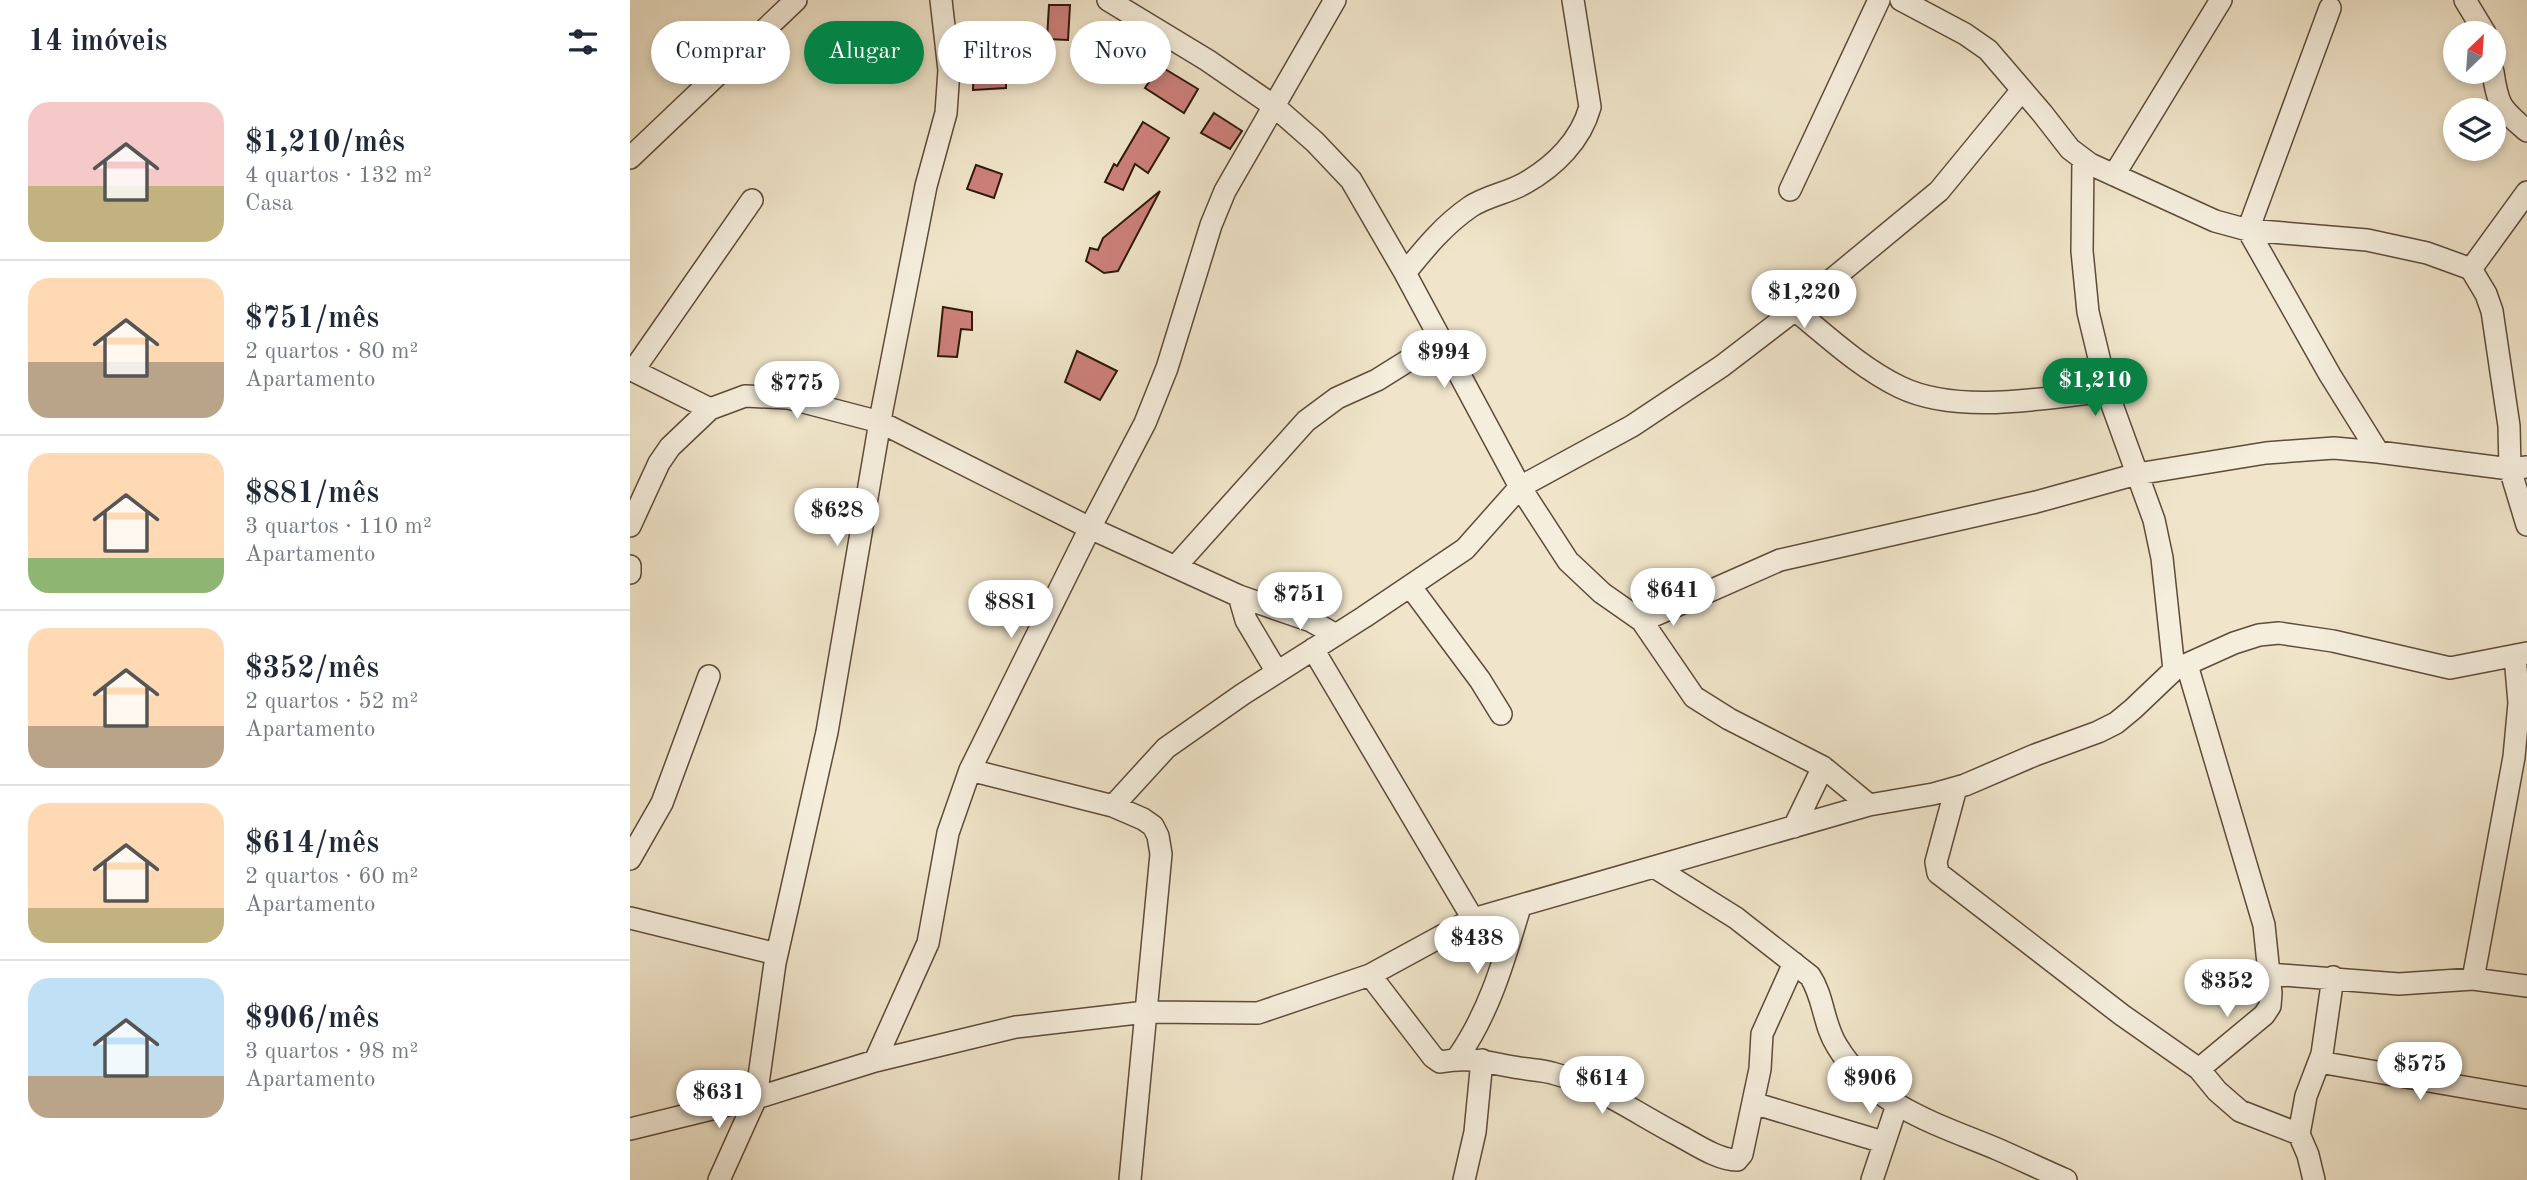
<!DOCTYPE html>
<html lang="pt">
<meta charset="utf-8">
<style>
:root{--surface:#fff;--page:#f6f6f7;--text:#1f2937;--muted:#747a83;--line:#e0e1e3;--accent:#0b8043}
body{margin:0;font-family:"Old Standard TT",serif;background:var(--page);color:var(--text);height:100vh;display:flex;flex-direction:column;font-size:26px;white-space:nowrap}
*{box-sizing:border-box;margin:0}
p{font-size:23px;color:var(--muted)}
.icon{flex:none;width:38px;height:38px;fill:none;stroke:currentColor;stroke-width:2;stroke-linecap:round;stroke-linejoin:round}
.map{position:relative;flex:1;overflow:hidden}
.side{display:flex;flex-direction:column;background:var(--surface);width:630px}
.side>*{flex:none}
.guide{position:absolute;left:21px;top:21px;width:665px;height:63px;display:flex;gap:14px}
.needle{width:46px;rotate:25deg}
.controls{position:absolute;left:1813px;top:21px;display:grid;gap:14px}
.controls a{display:grid;place-items:center;width:63px;height:63px;border-radius:50%;background:var(--surface);box-shadow:0 4px 10px #0003;font-size:35px}
.price{position:absolute;translate:-50% -60px;padding:0 16px;border-radius:24px;background:#fff;color:#222;font-size:23px;line-height:46px;filter:drop-shadow(0 2px 4px #0008)}
.price::after{content:'';position:absolute;left:50%;top:42px;width:21px;height:16px;margin-left:-10px;background:inherit;clip-path:polygon(0 0,100% 0,50% 100%)}
.price.current{background:var(--accent);color:#fff}
ul{padding:0;list-style:none}
li{display:flex;align-items:center;gap:21px;height:175px;padding:0 28px}
li+li{border-top:2px solid var(--line)}
li span{display:grid;place-items:center;flex:none;width:196px;height:140px;border-radius:21px;color:#555}
li>.icon{margin-inline-start:auto}
span .icon{width:84px;height:84px;fill:#fffc;stroke-width:1}
li b{font-size:30px}
h2{display:flex;justify-content:space-between;align-items:center;height:84px;padding:0 28px;font-size:30px}
.tag{padding:0 24px;border-radius:32px;background:var(--surface);box-shadow:0 4px 10px #0003;font-size:24px;line-height:63px}
.tag.current{background:var(--accent);color:#fff}
main{display:flex;flex:1;min-height:0}
.map>svg:first-child{display:block}
</style>
<main>
<section class="side">
<h2>14 imóveis<svg class="icon" aria-label="filters" viewBox="0 0 24 24"><path d="M4 7h16M4 17h16"/><circle cx="9" cy="7" r="2"/><circle cx="15" cy="17" r="2"/></svg></h2>
<ul>
<li><span style="background:linear-gradient(#f6c9c9 60%,#c2b280 0)"><svg class="icon" aria-label="home" viewBox="0 0 24 24"><path d="M3 11l9-7 9 7M6 9v11h12V9"/></svg></span><div><b>$1,210/mês</b><p>4 quartos · 132 m²</p><p>Casa</p></div></li>
<li><span style="background:linear-gradient(#ffd9b3 60%,#b9a48a 0)"><svg class="icon" aria-label="home" viewBox="0 0 24 24"><path d="M3 11l9-7 9 7M6 9v11h12V9"/></svg></span><div><b>$751/mês</b><p>2 quartos · 80 m²</p><p>Apartamento</p></div></li>
<li><span style="background:linear-gradient(#ffd9b3 75%,#8fb573 0)"><svg class="icon" aria-label="home" viewBox="0 0 24 24"><path d="M3 11l9-7 9 7M6 9v11h12V9"/></svg></span><div><b>$881/mês</b><p>3 quartos · 110 m²</p><p>Apartamento</p></div></li>
<li><span style="background:linear-gradient(#ffd9b3 70%,#b9a48a 0)"><svg class="icon" aria-label="home" viewBox="0 0 24 24"><path d="M3 11l9-7 9 7M6 9v11h12V9"/></svg></span><div><b>$352/mês</b><p>2 quartos · 52 m²</p><p>Apartamento</p></div></li>
<li><span style="background:linear-gradient(#ffd9b3 75%,#c2b280 0)"><svg class="icon" aria-label="home" viewBox="0 0 24 24"><path d="M3 11l9-7 9 7M6 9v11h12V9"/></svg></span><div><b>$614/mês</b><p>2 quartos · 60 m²</p><p>Apartamento</p></div></li>
<li><span style="background:linear-gradient(#bfe0f5 70%,#b9a48a 0)"><svg class="icon" aria-label="home" viewBox="0 0 24 24"><path d="M3 11l9-7 9 7M6 9v11h12V9"/></svg></span><div><b>$906/mês</b><p>3 quartos · 98 m²</p><p>Apartamento</p></div></li>
</ul>
</section>
<div class="map">
<svg width="1897" height="1180" viewBox="0 0 1897 1180">
<rect width="100%" height="100%" fill="#f0e5ca"/>
<filter id="stains"><feTurbulence type="fractalNoise" baseFrequency=".00286" numOctaves="4"/><feColorMatrix values="0 0 0 0 .2 0 0 0 0 .09 0 0 0 0 .02 0 0 0 .5 -.17"/></filter>
<radialGradient id="worn" r=".72"><stop offset=".6" stop-color="#630" stop-opacity="0"/><stop offset="1" stop-color="#630" stop-opacity=".3"/></radialGradient>
<path fill="#cd807b" stroke="#2e180a" stroke-width="2" d="M 419,5 L 440,5 L 438,40 L 417,39 Z
M 470,25 L 491,37 L 472,64 L 453,52 Z
M 344,65 L 376,65 L 376,88 L 343,90 Z
M 530,66 L 568,89 L 554,113 L 515,88 Z
M 584,113 L 612,131 L 600,149 L 571,133 Z
M 513,122 L 539,138 L 518,173 L 505,164 L 493,190 L 475,182 L 484,164 L 487,166 Z
M 346,165 L 372,174 L 364,198 L 337,189 Z
M 530,191 L 488,271 L 474,273 L 456,261 L 460,248 L 468,250 L 473,238 Z
M 313,307 L 342,312 L 342,330 L 331,329 L 327,357 L 308,356 Z
M 447,351 L 487,371 L 470,400 L 435,382 Z"/>
<g fill="none" stroke-linecap="round" stroke-linejoin="round">
<g stroke="#5e4b3a" stroke-width="24">
<path id="street" d="M 478,0 L 577,60 L 644,106 L 685,142 L 721,180 L 775,273 L 890,487 L 938,561 L 972,593 L 1012,621 L 1064,697 L 1099,719 L 1193,767 L 1239,805
M 1271,0 L 1335,34 L 1358,50 L 1412,113 L 1440,149 L 1460,164 L 1585,221 L 1618,230 L 1737,240 L 1797,253 L 1841,269 L 1856,294 L 1862,311 L 1879,426 L 1880,469 L 1897,525
M 1835,0 L 1855,33
M 1700,8 L 1618,230 L 1700,375 L 1748,452
M 1863,72 C 1868,107 1871,108 1897,131
M 0,158 L 166,0
M 1453,159 L 1452,251 L 1458,312 L 1477,391 L 1524,520 L 1532,558 L 1544,670
M 1484,175 L 1591,0
M 1160,190 L 1249,0
M 1841,269 L 1897,192
M 775,273 C 795,248 814,225 840,207 C 856,196 878,193 895,183 C 925,166 951,140 960,107 L 943,0
M 1165,310 C 1198,337 1231,368 1270,387 C 1328,415 1415,398 1477,391
M 0,369 L 80,409
M 3,371 L 122,200
M 0,526 L 29,463 L 40,447 L 80,409 L 115,396 L 158,398 L 250,422 L 460,528 L 609,596 L 681,621 L 706,635
M 0,566 L 0,573
M 546,566 L 676,421 L 707,398 L 747,380 L 811,340
M 780,586 L 850,680 L 871,714
M 609,596 L 616,620 L 647,672
M 1012,621 L 1150,560 L 1406,502 L 1507,474 L 1636,453 L 1704,448 L 1748,452 L 1880,469 L 1897,467
M 683,649 L 843,919
M 1557,665 L 1634,925 L 1641,993 L 1640,1006 L 1634,1015 L 1569,1069
M 340,770 L 483,806 L 513,819 L 523,826 L 528,836 L 531,854 L 500,1180
M 1326,788 L 1306,862 L 1308,873 L 1492,1015 L 1569,1069 L 1587,1091 L 1610,1111 L 1669,1134
M 483,806 L 536,748 L 613,694 L 734,617 L 835,549 L 890,487 L 1002,426 L 1092,366 L 1165,310 L 1309,191 L 1392,90
M 1164,827 L 1193,767
M 0,859 L 32,803 L 79,676
M 1026,868 L 1106,918 L 1180,976 C 1194,997 1193,1024 1207,1046 C 1243,1106 1307,1124 1367,1149 C 1390,1159 1413,1170 1436,1180
M 0,918 L 147,954
M 1639,974 L 1769,984 L 1843,979 L 1897,986
M 740,975 L 803,1057 L 810,1062 C 843,1056 858,1063 890,1068 C 901,1070 912,1070 922,1073 C 968,1085 1006,1113 1048,1135 C 1065,1144 1088,1160 1107,1160 L 1112,1154 L 1130,1069 L 1132,1034 L 1164,963
M 1843,979 L 1884,757 L 1889,703 L 1885,656
M 828,1057 C 860,1011 874,960 890,907
M 245,1061 L 298,943 L 318,833 L 340,770 L 460,528 L 515,423 L 537,368 L 581,225 L 595,191 L 705,0
M 1689,1062 L 1897,1098
M 1123,1103 L 1253,1142
M 0,1129 L 126,1098 L 245,1061 L 386,1027 L 516,1012 L 628,1013 L 740,975 L 843,919 L 1239,805 L 1303,794 L 1335,785 L 1405,755 L 1468,732 L 1486,723 L 1503,709 L 1544,670 L 1604,643 L 1629,635 L 1649,633 L 1703,641 L 1820,668 L 1897,653
M 89,1180 L 126,1098 L 145,963 L 197,732 L 252,410 L 296,186 L 316,113 L 319,70 L 311,0
M 834,1180 L 845,1132 L 852,1060
M 1242,1180 L 1267,1105
M 1684,1180 L 1678,1155 L 1669,1134 L 1676,1096 L 1692,1054 L 1703,977"/>
</g>
<use href="#street" stroke="#f5eedd" stroke-width="21"/>
</g>
<rect width="100%" height="100%" filter="url(#stains)"/>
<rect width="100%" height="100%" fill="url(#worn)"/>
</svg>
<div class="controls">
<a><svg class="needle" viewBox="-14 -14 28 28"><path d="M0-13l5 13h-10z" fill="#e53935"/><path d="M0 13l5-13h-10z" fill="#747a83"/></svg></a>
<a><svg class="icon" aria-label="layers" viewBox="0 0 24 24"><path d="M12 4l9 5-9 5-9-5zM3 14l9 5 9-5"/></svg></a>
</div>
<b class="price" style="left:1174px;top:330px">$1,220</b>
<b class="price" style="left:814px;top:390px">$994</b>
<b class="price current" style="left:1465px;top:418px">$1,210</b>
<b class="price" style="left:167px;top:421px">$775</b>
<b class="price" style="left:207px;top:548px">$628</b>
<b class="price" style="left:1043px;top:628px">$641</b>
<b class="price" style="left:670px;top:632px">$751</b>
<b class="price" style="left:381px;top:640px">$881</b>
<b class="price" style="left:847px;top:976px">$438</b>
<b class="price" style="left:1597px;top:1019px">$352</b>
<b class="price" style="left:1790px;top:1102px">$575</b>
<b class="price" style="left:972px;top:1116px">$614</b>
<b class="price" style="left:1240px;top:1116px">$906</b>
<b class="price" style="left:89px;top:1130px">$631</b>
<div class="guide">
<a class="tag">Comprar</a>
<a class="tag current">Alugar</a>
<a class="tag">Filtros</a>
<a class="tag">Novo</a>
</div>
</div>
</main>
